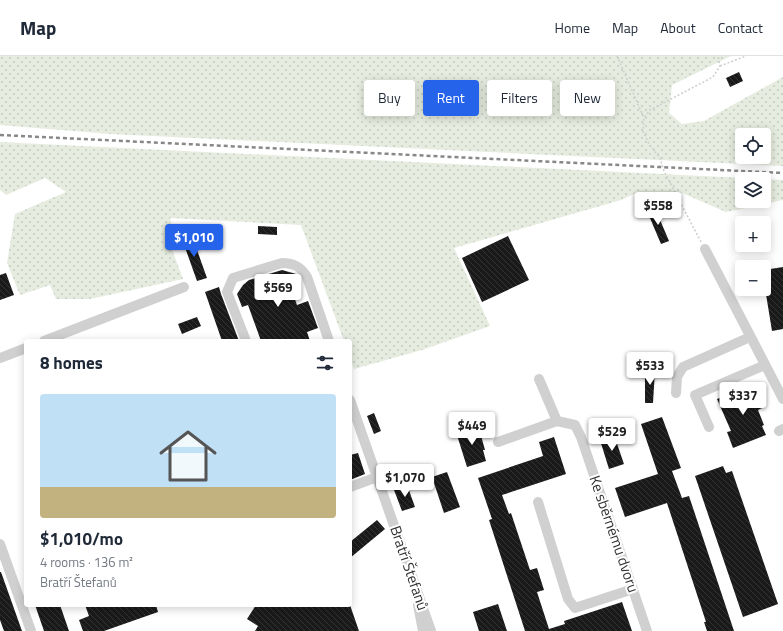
<!DOCTYPE html>
<meta charset="utf-8">
<style>
:root{--surface:#fff;--page:#f2f2f3;--text:#1f2937;--muted:#747a83;--line:#e0e1e3;--accent:#2563eb}
body{margin:0;font-family:"Titillium Web",sans-serif;background:var(--page);color:var(--text);height:100vh;display:flex;flex-direction:column;font-size:15px;white-space:nowrap}
*{box-sizing:border-box;margin:0}
p{font-size:13px;color:var(--muted)}
.icon{flex:none;width:22px;height:22px;fill:none;stroke:currentColor;stroke-width:2;stroke-linecap:round;stroke-linejoin:round}
.map{position:relative;flex:1;overflow:hidden}
.drawer{position:absolute;left:24px;top:283px;width:328px;height:268px;display:flex;flex-direction:column;background:var(--surface);border-radius:4px;box-shadow:0 2px 10px #0003}
.drawer>*{flex:none}
.top-card{position:absolute;left:364px;top:24px;width:359px;height:36px;display:flex;gap:8px}
.controls{position:absolute;left:735px;top:72px;display:grid;gap:8px}
.controls a{display:grid;place-items:center;width:36px;height:36px;border-radius:4px;background:var(--surface);box-shadow:0 2px 10px #0003;font-size:20px}
.price{position:absolute;translate:-50% -34px;padding:0 9px;border-radius:4px;background:#fff;color:#222;font-size:13px;line-height:26px;filter:drop-shadow(0 1px 2px #0008)}
.price::after{content:'';position:absolute;left:50%;top:24px;width:12px;height:9px;margin-left:-6px;background:inherit;clip-path:polygon(0 0,100% 0,50% 100%)}
.price.active{background:var(--accent);color:#fff}
ul{padding:0;list-style:none}
li{display:grid;align-content:center;gap:8px;height:212px;padding:0 16px}
li+li{border-top:1px solid var(--line)}
li span{display:grid;place-items:center;height:124px;border-radius:4px;color:#555}
li>.icon{margin-inline-start:auto}
span .icon{width:72px;height:72px;fill:#fffc;stroke-width:1}
li b{font-size:17px}
h2{display:flex;justify-content:space-between;align-items:center;height:48px;padding:0 16px;font-size:17px}
.chip{padding:0 14px;border-radius:4px;background:var(--surface);box-shadow:0 2px 10px #0003;font-size:14px;line-height:36px}
.chip.active{background:var(--accent);color:#fff}
header{display:flex;align-items:center;gap:24px;box-sizing:border-box;height:56px;padding:0 20px;background:var(--surface);border-bottom:1px solid var(--line)}
header strong{font-size:19px}
nav{display:flex;gap:22px;margin-inline-start:auto;font-size:14px}
.map>svg:first-child{display:block}
</style>
<header>
<strong>Map</strong>
<nav><a>Home</a><a>Map</a><a>About</a><a>Contact</a></nav>
</header>
<div class="map">
<svg width="783" height="575" viewBox="0 0 783 575">
<defs>
<pattern id="grass-dots" width="8" height="8" patternUnits="userSpaceOnUse"><rect width="8" height="8" fill="#e6ecdf"/><path d="M2 2h.1M6 6h.1" fill="none" stroke="#c6cbc0" stroke-width="1.8" stroke-linecap="round"/></pattern>
<pattern id="building-back-hatch" width="6" height="6" patternUnits="userSpaceOnUse"><rect width="6" height="6" fill="#1a1a1a"/><path d="M-1 5l2 2M0 0l6 6M5-1l2 2" fill="none" stroke="#333"/></pattern>
</defs>
<rect width="100%" height="100%" fill="#fff"/>
<path fill="url(#grass-dots)" fill-rule="evenodd" d="M 0,0 L 731,0 L 672,29 L 669,57 L 682,68 L 704,65 L 783,21 L 783,110 L 110,78 L 0,69 ZM 742,79 L 764,79 L 764,101 L 742,101 Z
M 0,86 L 764,123 L 742,123 L 742,145 L 764,145 L 764,123 L 783,124 L 783,144 L 726,156 L 682,137 L 636,137 L 621,144 L 454,192 L 490,270 L 422,294 L 354,313 L 350,302 L 350,285 L 344,285 L 301,169 L 170,162 L 175,183 L 170,188 L 183,223 L 90,243 L 56,243 L 50,229 L 20,239 L 7,207 L 15,158 L 66,136 L 45,122 L 6,139 L 0,134 Z"/>
<path fill="url(#building-back-hatch)" d="M 739,16 L 743,25 L 730,31 L 726,22 Z
M 655,152 L 669,185 L 661,188 L 647,155 Z
M 258,170 L 277,171 L 277,179 L 258,178 Z
M 192,180 L 207,222 L 197,225 L 182,183 Z
M 508,180 L 529,224 L 482,246 L 462,202 Z
M 783,211 L 783,273 L 772,275 L 764,226 L 764,214 Z
M 282,214 L 296,218 L 301,230 L 291,233 L 297,249 L 308,245 L 318,272 L 307,276 L 310,285 L 261,285 L 248,249 L 242,251 L 237,238 L 243,229 L 249,224 Z
M 6,217 L 14,239 L 0,244 L 0,219 Z
M 219,231 L 221,238 L 239,285 L 222,285 L 205,236 Z
M 197,261 L 201,270 L 182,278 L 178,268 Z
M 645,314 L 655,314 L 653,347 L 645,347 Z
M 752,329 L 762,352 L 758,354 L 764,369 L 762,370 L 766,379 L 733,392 L 727,376 L 731,375 L 717,343 Z
M 374,357 L 381,375 L 374,378 L 367,360 Z
M 662,361 L 681,412 L 672,415 L 682,442 L 689,440 L 734,575 L 707,575 L 704,566 L 706,566 L 667,447 L 625,461 L 615,432 L 658,418 L 641,368 Z
M 475,370 L 477,377 L 480,376 L 485,394 L 483,394 L 486,405 L 467,411 L 456,376 Z
M 614,379 L 624,408 L 609,413 L 600,384 Z
M 554,381 L 566,418 L 502,439 L 509,458 L 511,457 L 530,514 L 537,512 L 544,534 L 537,536 L 549,573 L 565,568 L 564,565 L 622,546 L 632,575 L 525,575 L 489,464 L 492,463 L 478,422 L 543,400 L 539,386 Z
M 358,397 L 365,418 L 350,424 L 350,399 Z
M 723,410 L 726,417 L 732,415 L 778,548 L 743,561 L 695,420 Z
M 447,416 L 460,451 L 444,457 L 432,421 Z
M 407,429 L 415,451 L 402,455 L 394,434 Z
M 377,464 L 385,473 L 350,502 L 350,486 Z
M 0,516 L 1,516 L 22,575 L 4,575 L 0,564 Z
M 498,548 L 507,575 L 479,575 L 473,556 Z
M 35,549 L 60,549 L 69,575 L 44,575 Z
M 85,549 L 156,549 L 158,556 L 104,575 L 83,575 L 79,564 L 89,560 Z
M 256,549 L 350,549 L 359,575 L 255,575 L 258,570 L 247,563 Z"/>
<g fill="none" stroke-linecap="round" stroke-linejoin="round">
<path stroke="#cdcdcd" stroke-width="1.5" stroke-dasharray="2 2" stroke-linecap="butt" d="M 617,0 L 644,62
M 720,10 L 746,0
M 701,186 L 664,115 L 660,102 L 649,88 L 643,75 L 644,62 L 650,54 L 713,21 L 720,10 L 718,0"/>
<path stroke="#d0d0d0" stroke-width="10" d="M 705,193 L 783,343
M 44,285 L 184,231
M 246,285 L 227,236 L 233,222 L 282,207 C 294,207 301,211 307,221 L 329,285
M 0,302 L 26,292
M 539,323 L 557,365 L 575,369 L 581,381 L 647,575
M 676,337 L 677,321 L 683,311 L 750,281
M 350,344 L 431,575
M 709,371 L 695,339 L 765,309
M 779,375 L 783,373
M 498,386 L 557,365
M 350,431 L 377,421
M 538,446 L 568,543 L 575,552 L 633,533
M 0,488 L 31,575
M 418,549 L 423,575"/>
<path stroke="#888" stroke-width="2.5" stroke-dasharray="4 3" stroke-linecap="butt" d="M 0,79 L 783,117"/>
</g>
<g text-anchor="middle" stroke-width="4" stroke-linejoin="round" paint-order="stroke">
<g font-size="15" fill="#333" stroke="#fff">
<text transform="translate(614 478) rotate(71)" y="5">Ke sběrnému dvoru</text>
<text transform="translate(409 512) rotate(71)" y="5">Bratří Štefanů</text>
</g>
</g>
</svg>
<div class="controls">
<a><svg class="icon" aria-label="locate" viewBox="0 0 24 24"><circle cx="12" cy="12" r="6"/><path d="M12 2v4M12 18v4M2 12h4M18 12h4"/></svg></a>
<a><svg class="icon" aria-label="layers" viewBox="0 0 24 24"><path d="M12 4l9 5-9 5-9-5zM3 14l9 5 9-5"/></svg></a>
<a>+</a>
<a>−</a>
</div>
<b class="price" style="left:658px;top:170px">$558</b>
<b class="price active" style="left:194px;top:202px">$1,010</b>
<b class="price" style="left:278px;top:252px">$569</b>
<b class="price" style="left:650px;top:330px">$533</b>
<b class="price" style="left:743px;top:360px">$337</b>
<b class="price" style="left:472px;top:390px">$449</b>
<b class="price" style="left:612px;top:396px">$529</b>
<b class="price" style="left:405px;top:442px">$1,070</b>
<div class="top-card">
<a class="chip">Buy</a>
<a class="chip active">Rent</a>
<a class="chip">Filters</a>
<a class="chip">New</a>
</div>
<section class="drawer">
<h2>8 homes<svg class="icon" aria-label="filters" viewBox="0 0 24 24"><path d="M4 7h16M4 17h16"/><circle cx="9" cy="7" r="2"/><circle cx="15" cy="17" r="2"/></svg></h2>
<ul>
<li><span style="background:linear-gradient(#bfe0f5 75%,#c2b280 0)"><svg class="icon" aria-label="home" viewBox="0 0 24 24"><path d="M3 11l9-7 9 7M6 9v11h12V9"/></svg></span><div><b>$1,010/mo</b><p>4 rooms · 136 m²</p><p>Bratří Štefanů</p></div></li>
</ul>
</section>
</div>
